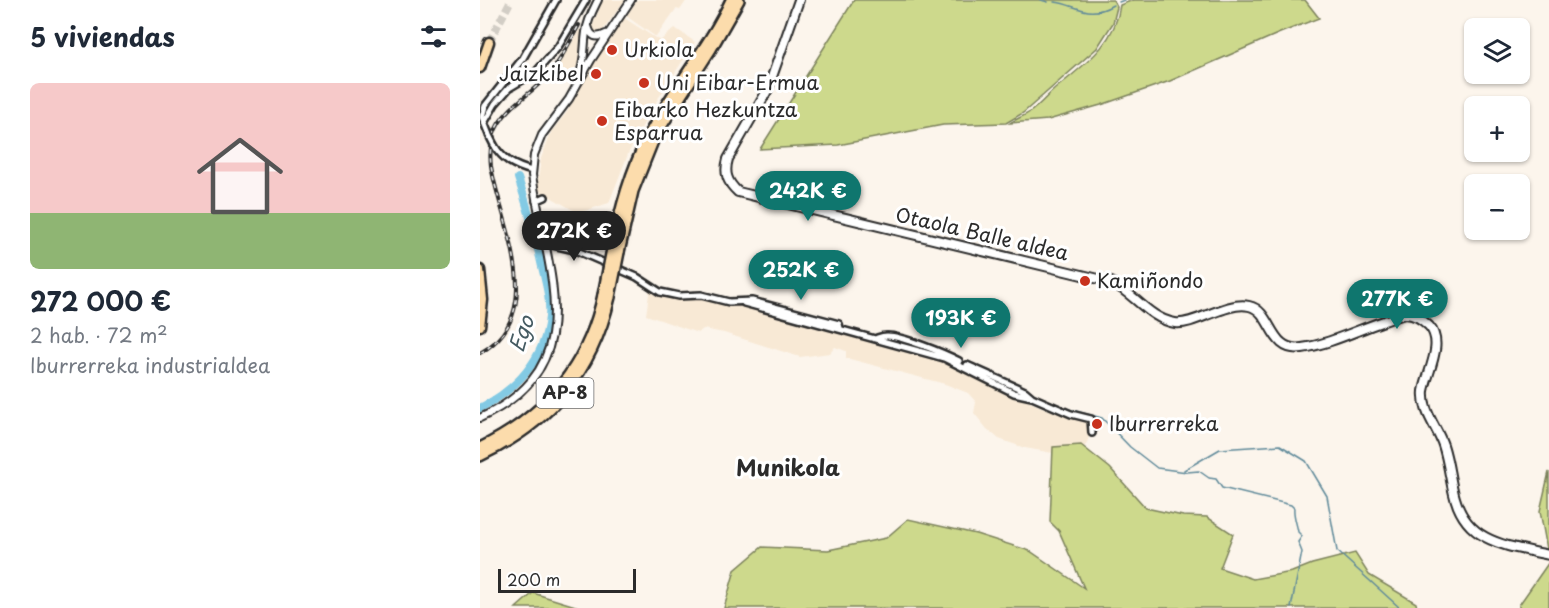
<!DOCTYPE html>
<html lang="es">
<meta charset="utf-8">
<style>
:root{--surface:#fff;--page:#f2f2f3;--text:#1f2937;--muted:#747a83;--line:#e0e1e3;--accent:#0f766e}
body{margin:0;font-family:"Playpen Sans",sans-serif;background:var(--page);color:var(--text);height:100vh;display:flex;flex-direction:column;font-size:22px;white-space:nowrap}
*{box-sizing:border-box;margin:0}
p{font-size:20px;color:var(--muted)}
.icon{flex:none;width:33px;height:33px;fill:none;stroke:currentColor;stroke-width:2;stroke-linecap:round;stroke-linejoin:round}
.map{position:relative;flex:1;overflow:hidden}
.sheet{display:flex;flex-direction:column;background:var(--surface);width:480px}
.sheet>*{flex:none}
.fabs{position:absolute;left:984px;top:18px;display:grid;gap:12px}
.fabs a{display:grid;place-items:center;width:66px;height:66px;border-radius:9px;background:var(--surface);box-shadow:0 2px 4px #0004;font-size:30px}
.scale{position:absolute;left:18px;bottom:15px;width:138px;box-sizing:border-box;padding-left:6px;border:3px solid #2b2b2b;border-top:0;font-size:16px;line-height:21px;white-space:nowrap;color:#2b2b2b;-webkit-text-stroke:4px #fff;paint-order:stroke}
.price{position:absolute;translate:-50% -51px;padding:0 14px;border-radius:21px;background:var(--accent);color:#fff;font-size:20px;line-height:39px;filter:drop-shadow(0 2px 3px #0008)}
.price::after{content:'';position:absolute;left:50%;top:36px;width:18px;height:14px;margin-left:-9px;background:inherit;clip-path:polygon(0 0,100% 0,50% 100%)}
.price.on{background:#222;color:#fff}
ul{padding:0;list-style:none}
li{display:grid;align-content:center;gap:12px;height:318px;padding:0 30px}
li+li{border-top:2px solid var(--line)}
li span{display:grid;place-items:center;height:186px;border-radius:9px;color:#555}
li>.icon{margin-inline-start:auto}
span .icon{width:108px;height:108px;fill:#fffc;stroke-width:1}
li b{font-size:26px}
h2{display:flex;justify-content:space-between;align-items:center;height:72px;padding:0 30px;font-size:26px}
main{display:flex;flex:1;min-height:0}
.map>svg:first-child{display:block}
</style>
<main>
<section class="sheet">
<h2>5 viviendas<svg class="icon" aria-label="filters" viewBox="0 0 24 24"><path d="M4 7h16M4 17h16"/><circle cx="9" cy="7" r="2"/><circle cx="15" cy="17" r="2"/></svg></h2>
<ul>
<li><span style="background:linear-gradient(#f6c9c9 70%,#8fb573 0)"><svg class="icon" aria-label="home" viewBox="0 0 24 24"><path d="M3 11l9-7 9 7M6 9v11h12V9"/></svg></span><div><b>272 000 €</b><p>2 hab. · 72 m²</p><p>Iburrerreka industrialdea</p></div></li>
</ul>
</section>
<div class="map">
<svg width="1069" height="608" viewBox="0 0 1069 608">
<rect width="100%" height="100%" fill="#fcf5ec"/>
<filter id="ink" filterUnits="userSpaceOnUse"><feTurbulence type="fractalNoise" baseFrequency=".0167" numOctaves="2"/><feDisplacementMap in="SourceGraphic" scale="12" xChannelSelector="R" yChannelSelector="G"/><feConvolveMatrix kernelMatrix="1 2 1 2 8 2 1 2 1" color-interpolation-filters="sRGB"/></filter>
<g filter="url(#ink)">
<path fill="#f8e9d5" d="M 123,0 L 145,0 L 121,33 L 116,35 L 111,29 Z
M 157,0 L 207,0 L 200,10 L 196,9 L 176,37 L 146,16 Z
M 141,16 L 180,41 L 195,28 L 215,42 L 170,111 L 148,154 L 129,203 L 98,213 L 57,189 L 61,158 L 72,131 L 87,112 L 118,51 Z
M 100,29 L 104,30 L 102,58 L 90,76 L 78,66 Z
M 170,287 L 180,293 L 221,295 L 288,311 L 437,351 L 484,368 L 505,382 L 533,395 L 564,408 L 607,421 L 609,437 L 606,445 L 595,457 L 545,448 L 519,439 L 507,429 L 494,413 L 496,402 L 488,393 L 465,384 L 366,358 L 366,351 L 355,347 L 350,353 L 320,357 L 244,333 L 223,329 L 218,333 L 166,315 Z"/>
<path fill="#cdd98c" stroke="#7c825c" stroke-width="1.5" d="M 374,0 L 633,0 L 637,7 L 633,23 L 617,48 L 543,113 L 526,123 L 463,125 L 358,145 L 280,149 Z
M 653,0 L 825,0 L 839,18 L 800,33 L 690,81 L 621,105 L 568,120 L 530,123 C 536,119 544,116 550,112 C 561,104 570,92 581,84 C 608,62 636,41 640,5 Z
M 601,445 L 630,468 L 666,508 L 703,516 L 727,517 L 753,534 L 740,568 L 773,579 L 812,572 L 832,564 L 875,553 L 889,575 L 936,603 L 937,608 L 244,608 L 255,570 L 282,547 L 348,550 L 406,538 L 428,519 L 496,534 L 550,551 L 604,588 L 579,531 L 570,522 L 573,447 Z
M 1069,472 L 1069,560 L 1060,511 Z
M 1069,562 L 1069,608 L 1039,608 L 1039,605 Z
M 53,593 L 102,608 L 36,608 Z"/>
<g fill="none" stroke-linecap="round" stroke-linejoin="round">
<path stroke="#608a9a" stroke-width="1.5" d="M 561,0 L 568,2
M 574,2 C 597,4 607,20 633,5
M 639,2 L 644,0
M 585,408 L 622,418 L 650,447 L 677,468 L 707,472 L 719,471 L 729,478 L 736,479 L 742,488 L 811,505 L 814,508 C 813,515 817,525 818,532 L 822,536 L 818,542 L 822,552 L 811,608
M 704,470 L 740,449 L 800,445 L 826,461 L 847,496 L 857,551 L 920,608"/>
<path stroke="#83cae4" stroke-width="8" d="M 0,408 C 36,390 65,359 69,317 C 71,298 64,277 60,258 C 54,231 47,204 38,178"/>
<path stroke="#d2cdc5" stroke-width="8" stroke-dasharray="8 4" stroke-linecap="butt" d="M 9,42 L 31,0"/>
<g stroke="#2b2b2b" stroke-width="10">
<path id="minor" d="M 4,123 L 15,104 L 29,88 L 56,72 L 78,47 L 106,0
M 9,135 L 2,117 L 5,106 L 43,58 L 76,0
M 14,145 C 23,160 34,166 52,171
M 56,201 L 65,197
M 64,243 L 95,250 L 157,277 L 180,292 L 199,296 L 221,295 L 249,302 L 272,301 L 359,324 L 360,328
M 264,303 L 464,358 L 534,393 L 552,397 L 591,414 L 611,419 L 612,433
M 397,338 C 400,337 403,336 407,336 C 422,336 464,353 479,361
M 487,365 L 545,391 L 552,397"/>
</g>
<g stroke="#2b2b2b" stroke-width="10">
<path id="tertiary" d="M 108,26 C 111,37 116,39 126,34
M 101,70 C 105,57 104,45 106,32 C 107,21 113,10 118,0
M 0,418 C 114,365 66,271 52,175 L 54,155 L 62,135 L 89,99 L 111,60 L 151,0"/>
</g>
<g stroke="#2b2b2b" stroke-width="12">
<path id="secondary" d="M 319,0 L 287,91 L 248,159 C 244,173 247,182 258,192 L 631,282 C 653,292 669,319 695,323 C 714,326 746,301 769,306 C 793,311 789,353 822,348 C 850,344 877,330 904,321 C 910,319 919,315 925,314 C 934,314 943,320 949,326 C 965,343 947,372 944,391 C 942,412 957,427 963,445 C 969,463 970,481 975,498 C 988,544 1029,546 1069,555"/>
</g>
<g stroke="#2b2b2b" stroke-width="13">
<path id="trunk" d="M 0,68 L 9,42
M 0,270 L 3,300 L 0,326"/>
</g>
<g stroke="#2b2b2b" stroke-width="14">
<path id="motorway" d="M 132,249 C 140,210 150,171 169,135 C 193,88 229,48 251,0
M 139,252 L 153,191 L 175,136 L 231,49 L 259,0
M 0,448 C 66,416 108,367 123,295
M 0,456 C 70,423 112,373 130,297"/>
</g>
<use href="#minor" stroke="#fff" stroke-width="5"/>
<use href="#tertiary" stroke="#fff" stroke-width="6"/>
<use href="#secondary" stroke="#fff" stroke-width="8"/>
<use href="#trunk" stroke="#fcdcac" stroke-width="8"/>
<use href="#motorway" stroke="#fcdcac" stroke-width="9"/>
<g stroke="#2b2b2b" stroke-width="4">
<path id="rail" d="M 0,353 C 70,313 21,225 11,166 C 5,114 42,105 70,73 C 82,59 90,41 99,25"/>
</g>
<use href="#rail" stroke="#fff" stroke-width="1.5" stroke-dasharray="4.5" stroke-linecap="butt"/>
<g stroke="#2b2b2b" stroke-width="10" stroke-linecap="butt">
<path id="minor-bridge" d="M 9,135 L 14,145"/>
</g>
<g stroke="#2b2b2b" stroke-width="14" stroke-linecap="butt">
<path id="motorway-bridge" d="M 123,295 L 132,249
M 130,297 L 139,252"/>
</g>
<use href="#minor-bridge" stroke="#fff" stroke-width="5"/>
<use href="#motorway-bridge" stroke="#fcdcac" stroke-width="9"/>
</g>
</g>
<g fill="#c8321e" stroke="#fff" stroke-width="2">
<circle cx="132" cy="50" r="6"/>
<circle cx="116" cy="74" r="6"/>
<circle cx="164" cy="83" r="6"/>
<circle cx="122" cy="121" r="6"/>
<circle cx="605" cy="281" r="6"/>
<circle cx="617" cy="424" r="6"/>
</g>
<g text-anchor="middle" stroke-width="6" stroke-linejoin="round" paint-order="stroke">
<rect fill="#fff" stroke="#6b6b6b" stroke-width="1.5" x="56.5" y="378" width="57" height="30" rx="4.5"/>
<g font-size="18" font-weight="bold" fill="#2b2b2b">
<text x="85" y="399">AP-8</text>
</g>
<g font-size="20" fill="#2b2b2b" stroke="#fff" text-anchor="start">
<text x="144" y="57">Urkiola</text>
<text x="104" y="81" text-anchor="end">Jaizkibel</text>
<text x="176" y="90">Uni Eibar-Ermua</text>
<text x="134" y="117">Eibarko Hezkuntza<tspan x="134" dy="23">Esparrua</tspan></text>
<text x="617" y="288">Kamiñondo</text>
<text x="629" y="431">Iburrerreka</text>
</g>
<g font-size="20" fill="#2b2b2b" stroke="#fff">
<text transform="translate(502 234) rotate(13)" y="7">Otaola Balle aldea</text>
</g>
<g font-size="21" font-style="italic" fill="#455b62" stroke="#fff">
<text transform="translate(42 334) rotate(-71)" y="7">Ego</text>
</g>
<g font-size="22" font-weight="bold" fill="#2b2b2b" stroke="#fff">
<text x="308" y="476">Munikola</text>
</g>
</g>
</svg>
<div class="fabs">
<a><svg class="icon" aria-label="layers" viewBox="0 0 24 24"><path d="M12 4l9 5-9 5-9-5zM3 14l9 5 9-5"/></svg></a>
<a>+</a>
<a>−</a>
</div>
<div class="scale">200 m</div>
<b class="price" style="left:328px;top:222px">242K €</b>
<b class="price on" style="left:94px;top:262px">272K €</b>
<b class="price" style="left:321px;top:301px">252K €</b>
<b class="price" style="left:917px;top:330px">277K €</b>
<b class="price" style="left:481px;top:349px">193K €</b>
</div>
</main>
